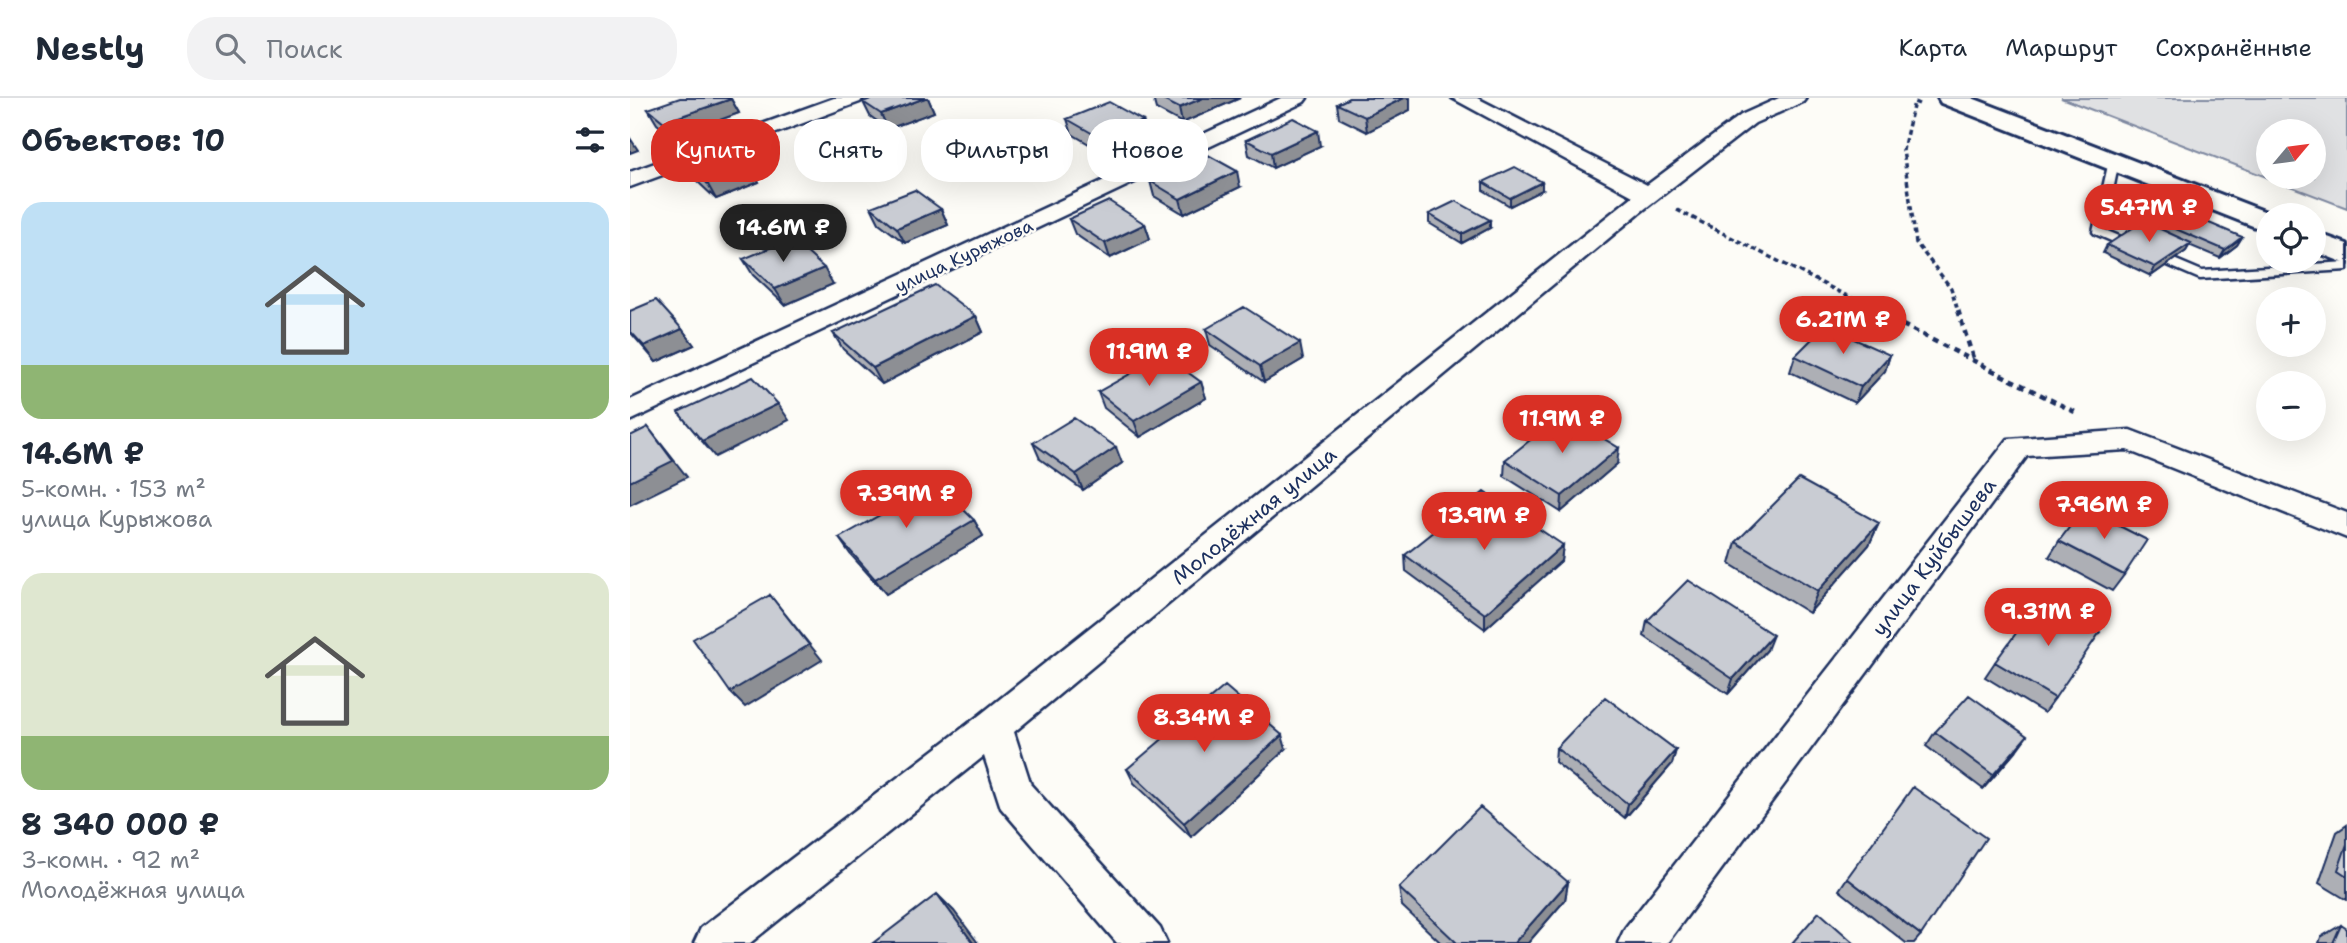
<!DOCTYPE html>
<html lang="ru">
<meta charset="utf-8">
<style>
:root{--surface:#fff;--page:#f2f2f3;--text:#1f2937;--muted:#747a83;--line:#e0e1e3;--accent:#d93025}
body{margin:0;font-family:"Shantell Sans",sans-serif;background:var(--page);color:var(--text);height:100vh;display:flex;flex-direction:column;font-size:26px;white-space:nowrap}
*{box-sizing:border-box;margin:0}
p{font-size:23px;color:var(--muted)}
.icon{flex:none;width:38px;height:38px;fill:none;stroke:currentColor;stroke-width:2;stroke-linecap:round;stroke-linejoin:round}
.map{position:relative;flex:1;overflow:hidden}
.panel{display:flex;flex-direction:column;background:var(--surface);width:630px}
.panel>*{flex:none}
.banner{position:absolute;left:21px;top:21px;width:665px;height:63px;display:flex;gap:14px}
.needle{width:46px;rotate:61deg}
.controls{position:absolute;left:1626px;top:21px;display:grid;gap:14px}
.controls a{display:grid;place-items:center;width:70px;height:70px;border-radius:50%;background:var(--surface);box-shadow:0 7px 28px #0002;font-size:35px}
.price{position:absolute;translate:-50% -60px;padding:0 16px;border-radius:24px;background:var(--accent);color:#fff;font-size:23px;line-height:46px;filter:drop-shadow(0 2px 4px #0008)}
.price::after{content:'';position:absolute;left:50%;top:42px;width:21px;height:16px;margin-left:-10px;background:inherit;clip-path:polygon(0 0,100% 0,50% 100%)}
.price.on{background:#222;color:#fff}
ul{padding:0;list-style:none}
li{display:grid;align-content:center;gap:14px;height:371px;padding:0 21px}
li span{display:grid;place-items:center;height:217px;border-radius:21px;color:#555}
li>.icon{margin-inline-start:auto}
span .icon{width:126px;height:126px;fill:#fffc;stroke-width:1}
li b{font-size:30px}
h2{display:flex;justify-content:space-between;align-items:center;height:84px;padding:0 21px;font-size:30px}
.chip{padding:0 24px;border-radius:28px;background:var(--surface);box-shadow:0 7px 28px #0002;font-size:24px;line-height:63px}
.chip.on{background:var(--accent);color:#fff}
header{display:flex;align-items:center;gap:42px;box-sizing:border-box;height:98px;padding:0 35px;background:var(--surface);border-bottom:2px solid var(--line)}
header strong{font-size:33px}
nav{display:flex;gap:38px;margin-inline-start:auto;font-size:24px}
.search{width:490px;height:63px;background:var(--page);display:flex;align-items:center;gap:18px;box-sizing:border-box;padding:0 24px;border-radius:28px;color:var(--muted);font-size:26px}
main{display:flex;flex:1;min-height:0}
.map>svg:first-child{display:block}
</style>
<header>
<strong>Nestly</strong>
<div class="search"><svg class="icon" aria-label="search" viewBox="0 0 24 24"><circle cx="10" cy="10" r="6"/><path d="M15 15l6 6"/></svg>Поиск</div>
<nav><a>Карта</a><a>Маршрут</a><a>Сохранённые</a></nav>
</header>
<main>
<section class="panel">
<h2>Объектов: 10<svg class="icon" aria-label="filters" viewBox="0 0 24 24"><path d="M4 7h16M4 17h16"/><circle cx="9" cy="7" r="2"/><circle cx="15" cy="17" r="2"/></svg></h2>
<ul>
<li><span style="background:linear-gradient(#bfe0f5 75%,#8fb573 0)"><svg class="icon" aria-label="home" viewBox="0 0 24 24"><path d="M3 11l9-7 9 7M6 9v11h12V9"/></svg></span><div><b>14.6M ₽</b><p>5-комн. · 153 m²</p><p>улица Курыжова</p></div></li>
<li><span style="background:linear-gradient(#dfe7d0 75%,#8fb573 0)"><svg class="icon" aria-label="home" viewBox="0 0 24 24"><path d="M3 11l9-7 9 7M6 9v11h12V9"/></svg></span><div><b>8 340 000 ₽</b><p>3-комн. · 92 m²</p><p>Молодёжная улица</p></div></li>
</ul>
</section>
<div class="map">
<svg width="1717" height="845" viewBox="0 0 1717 845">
<rect width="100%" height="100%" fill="#fdfcf7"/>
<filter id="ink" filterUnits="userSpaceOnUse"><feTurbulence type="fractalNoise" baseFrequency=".0143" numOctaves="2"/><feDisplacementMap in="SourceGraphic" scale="14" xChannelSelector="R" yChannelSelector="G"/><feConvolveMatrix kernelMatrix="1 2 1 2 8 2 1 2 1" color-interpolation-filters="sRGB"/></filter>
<g filter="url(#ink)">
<path fill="#e0e1e3" stroke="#7e88a0" stroke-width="2" fill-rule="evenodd" d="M 1431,0 L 1717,0 L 1717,110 ZM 1638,33 L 1684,33 L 1684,79 L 1638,79 Z"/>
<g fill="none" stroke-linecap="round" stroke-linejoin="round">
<g stroke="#1b2f5e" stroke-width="5">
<path id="lane" d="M 1484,60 L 1489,63 L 1475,132 L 1572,173 L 1717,164 L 1717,172 L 1570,181 L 1465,136 L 1463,134 L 1479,63 Z"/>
</g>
<g stroke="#1b2f5e" stroke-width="5">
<path id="street" d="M 204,0 L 233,0 L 230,4 L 0,89 L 0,74 Z
M 651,0 L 677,0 L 674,4 L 0,323 L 0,302 Z
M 822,0 L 847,0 L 1017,87 L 1111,17 L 1149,0 L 1176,0 L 1173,4 L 1125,25 L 1008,116 L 384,634 L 401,687 L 530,830 L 537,845 L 487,845 L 371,710 L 354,658 L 120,845 L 64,845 L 71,830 L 351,616 L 1003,98 Z
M 1500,332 L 1717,415 L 1717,440 L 1497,352 L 1397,358 L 1037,845 L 988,845 L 995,830 L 1378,341 Z"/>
</g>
<g stroke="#1b2f5e" stroke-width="6">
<path id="secondary" d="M 1308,0 L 1342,0 L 1644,117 L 1638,117 L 1638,134 L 1311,5 Z
M 1684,134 L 1717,146 L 1717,166 L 1684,153 Z"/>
</g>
<path stroke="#1b2f5e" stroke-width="3.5" stroke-dasharray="5 3.5" stroke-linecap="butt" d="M 1289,6 L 1284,4 L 1273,52 L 1286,145 L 1321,190 L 1328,213
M 1047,112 L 1247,213"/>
<path stroke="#1b2f5e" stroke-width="4.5" stroke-dasharray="6 5" stroke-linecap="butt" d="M 1243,212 L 1445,314
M 1328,212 L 1344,263"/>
<use href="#lane" fill="#fdfcf7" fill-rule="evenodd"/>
<use href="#street" fill="#fdfcf7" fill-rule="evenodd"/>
<use href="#secondary" fill="#fdfcf7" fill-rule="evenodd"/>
</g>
<path fill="#adafb5" stroke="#1b2f5e" stroke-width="2" d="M 243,0 L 298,0 L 304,14 L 258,31 L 240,18 L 233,4 Z
M 523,0 L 610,0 L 552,25 L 526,11 Z
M 719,0 L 780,0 L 780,12 L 737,34 L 709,20 L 707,6 Z
M 101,1 L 109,15 L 43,39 L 27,26 L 18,11 Z
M 437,21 L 513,23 L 517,38 L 476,56 L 442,36 Z
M 616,42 L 690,48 L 643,70 L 619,57 Z
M 57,68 L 121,69 L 129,84 L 86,101 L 67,83 Z
M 520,83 L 610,89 L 554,116 L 524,98 Z
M 853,84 L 912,92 L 880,108 L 853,92 Z
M 241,109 L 311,111 L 318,127 L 275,145 L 249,125 Z
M 799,116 L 860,130 L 832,145 L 799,125 Z
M 439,121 L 515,126 L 520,141 L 480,160 L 445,136 Z
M 1534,126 L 1612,139 L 1607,147 L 1590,160 L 1559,147 L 1556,153 L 1521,178 L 1473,155 L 1477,147 L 1531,131 Z
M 113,161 L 203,186 L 155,207 L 123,177 Z
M 0,213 L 52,231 L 64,247 L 26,264 L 0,234 Z
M 346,218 L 353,234 L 252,286 L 213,251 L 203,235 Z
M 576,231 L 673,261 L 634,284 L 580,247 Z
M 1260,257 L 1255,273 L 1225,305 L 1160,274 L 1165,258 Z
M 571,284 L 576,300 L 510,339 L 474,310 L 468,294 Z
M 403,345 L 492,365 L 453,392 L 410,361 Z
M 875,362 L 987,366 L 931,414 L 874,378 Z
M 344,422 L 353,438 L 256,496 L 220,456 L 209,440 Z
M 1249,425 L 1239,447 L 1179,515 L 1100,466 L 1106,444 Z
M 1429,443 L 1494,477 L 1482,493 L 1419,459 Z
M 933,447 L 931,463 L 855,531 L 776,473 L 775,457 Z
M 1017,523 L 1137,552 L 1098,596 L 1014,538 Z
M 1365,564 L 1425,600 L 1414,615 L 1355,579 Z
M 1305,634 L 1386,653 L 1353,691 L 1296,648 Z
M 926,650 L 1046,652 L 1042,666 L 995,720 L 925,664 Z
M 656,651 L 561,739 L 504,685 L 497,671 Z
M 1717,727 L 1717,802 L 1689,785 L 1707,734 Z
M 1217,780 L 1291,837 L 1284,845 L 1276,845 L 1209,792 Z
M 938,784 L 935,802 L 898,845 L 811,845 L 772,808 L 769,790 Z
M 1711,827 L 1717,845 L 1689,845 L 1691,839 Z"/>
<path fill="#8d8f94" stroke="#1b2f5e" stroke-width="2" d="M 295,0 L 298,0 L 304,14 L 258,31 L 251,16 Z
M 573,0 L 610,0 L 552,25 L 549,10 Z
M 774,0 L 780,0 L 780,12 L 737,34 L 735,19 Z
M 101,1 L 109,15 L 43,39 L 34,24 Z
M 513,23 L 517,38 L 476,56 L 472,41 Z
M 688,33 L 690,48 L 643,70 L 641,55 Z
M 0,40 L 8,52 L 0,55 Z
M 121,69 L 129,84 L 86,101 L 77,85 Z
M 607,73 L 610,89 L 554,116 L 550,101 Z
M 912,84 L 912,92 L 880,108 L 880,100 Z
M 311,111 L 318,127 L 275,145 L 267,130 Z
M 860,122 L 860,130 L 832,145 L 832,136 Z
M 515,126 L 520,141 L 480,160 L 475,145 Z
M 1612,139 L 1607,147 L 1590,160 L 1595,152 Z
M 1561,145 L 1556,153 L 1521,178 L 1525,169 Z
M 194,170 L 203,186 L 155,207 L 145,191 Z
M 346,218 L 353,234 L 252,286 L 243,270 Z
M 52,231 L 64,247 L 26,264 L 14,248 Z
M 670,245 L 673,261 L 634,284 L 630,268 Z
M 1260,257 L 1255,273 L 1225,305 L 1231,289 Z
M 571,284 L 576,300 L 510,339 L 504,323 Z
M 148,306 L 159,322 L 85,359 L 72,343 Z
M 18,329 L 57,379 L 0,407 L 0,384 Z
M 486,349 L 492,365 L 453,392 L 446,376 Z
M 989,350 L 987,366 L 931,414 L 932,398 Z
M 344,422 L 353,438 L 256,496 L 245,481 Z
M 1249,425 L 1239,447 L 1179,515 L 1188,493 Z
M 933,447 L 931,463 L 855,531 L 855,516 Z
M 140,497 L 192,562 L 115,609 L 100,594 Z
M 1143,537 L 1137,552 L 1098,596 L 1103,581 Z
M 652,637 L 656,651 L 561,739 L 554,725 Z
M 1397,638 L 1386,653 L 1353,691 L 1363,677 Z
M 1046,652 L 1042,666 L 995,720 L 998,706 Z
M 938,784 L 935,802 L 898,845 L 884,845 Z
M 307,796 L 324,813 L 348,845 L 343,845 Z"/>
<path fill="#c9ccd3" stroke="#1b2f5e" stroke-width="2" d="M 50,0 L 100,0 L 101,1 L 34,24 L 18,11 Z
M 243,0 L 295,0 L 251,16 L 233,4 Z
M 529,0 L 573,0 L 549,10 Z
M 719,0 L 774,0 L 735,19 L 707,6 Z
M 479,4 L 513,23 L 472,41 L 437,21 Z
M 663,20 L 688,33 L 641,55 L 616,42 Z
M 101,52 L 121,69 L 77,85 L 57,68 Z
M 578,57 L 607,73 L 550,101 L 520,83 Z
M 885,69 L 912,84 L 880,100 L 853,84 Z
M 285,92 L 311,111 L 267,130 L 241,109 Z
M 479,103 L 515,126 L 475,145 L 439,121 Z
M 826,103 L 860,122 L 832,136 L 799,116 Z
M 1551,113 L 1612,139 L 1595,152 L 1534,126 Z
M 1513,123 L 1561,145 L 1525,169 L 1477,147 Z
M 162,141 L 194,170 L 145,191 L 113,161 Z
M 305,187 L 346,218 L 243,270 L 203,235 Z
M 26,202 L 52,231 L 14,248 L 0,233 L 0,213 Z
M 614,209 L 670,245 L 630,268 L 576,231 Z
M 1195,228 L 1260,257 L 1231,289 L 1165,258 Z
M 534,257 L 571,284 L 504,323 L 468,294 Z
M 123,279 L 148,306 L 72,343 L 48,314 Z
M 933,316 L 989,350 L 932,398 L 875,362 Z
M 444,320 L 486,349 L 446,376 L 403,345 Z
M 18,329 L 43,363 L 0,384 L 0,338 Z
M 1169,381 L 1249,425 L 1188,493 L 1106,444 Z
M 307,385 L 344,422 L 245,481 L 209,440 Z
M 854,394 L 933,447 L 855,516 L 775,457 Z
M 1454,410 L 1517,442 L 1494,477 L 1429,443 Z
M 1058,482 L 1143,537 L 1103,581 L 1017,523 Z
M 140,497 L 179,547 L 100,594 L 63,541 Z
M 1411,501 L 1470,534 L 1425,600 L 1365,564 Z
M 595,588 L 652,637 L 554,725 L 497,671 Z
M 1339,597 L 1397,638 L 1363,677 L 1305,634 Z
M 975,599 L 1046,652 L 998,706 L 926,650 Z
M 1283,689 L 1356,740 L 1291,837 L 1217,780 Z
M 850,709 L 938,784 L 884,845 L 827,845 L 769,790 Z
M 1717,746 L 1717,778 L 1708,772 Z
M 307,796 L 343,845 L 243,845 Z
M 1189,814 L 1224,845 L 1162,845 Z
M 1711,827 L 1717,831 L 1717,845 L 1703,845 Z"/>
</g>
<g text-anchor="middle" stroke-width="5" stroke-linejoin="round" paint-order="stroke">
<g font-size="18" fill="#1b2f5e" stroke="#fdfcf7">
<text transform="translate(334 158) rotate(-25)" y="6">улица Курыжова</text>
</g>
<g font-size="21" fill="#1b2f5e" stroke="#fdfcf7">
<text transform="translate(624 418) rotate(-39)" y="7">Молодёжная улица</text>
<text transform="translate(1304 459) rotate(-53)" y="7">улица Куйбышева</text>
</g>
</g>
</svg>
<div class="controls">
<a><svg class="needle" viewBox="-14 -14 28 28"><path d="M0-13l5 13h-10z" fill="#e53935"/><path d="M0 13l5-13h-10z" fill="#747a83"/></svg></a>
<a><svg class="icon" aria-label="locate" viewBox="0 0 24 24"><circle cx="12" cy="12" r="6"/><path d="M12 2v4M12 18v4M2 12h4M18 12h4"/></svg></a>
<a>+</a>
<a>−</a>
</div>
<b class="price" style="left:1519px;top:146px">5.47M ₽</b>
<b class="price on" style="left:153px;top:166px">14.6M ₽</b>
<b class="price" style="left:1213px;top:258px">6.21M ₽</b>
<b class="price" style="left:519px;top:290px">11.9M ₽</b>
<b class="price" style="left:932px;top:357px">11.9M ₽</b>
<b class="price" style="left:276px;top:432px">7.39M ₽</b>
<b class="price" style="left:1474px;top:443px">7.96M ₽</b>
<b class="price" style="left:854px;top:454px">13.9M ₽</b>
<b class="price" style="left:1418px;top:550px">9.31M ₽</b>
<b class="price" style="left:574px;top:656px">8.34M ₽</b>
<div class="banner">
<a class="chip on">Купить</a>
<a class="chip">Снять</a>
<a class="chip">Фильтры</a>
<a class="chip">Новое</a>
</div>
</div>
</main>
